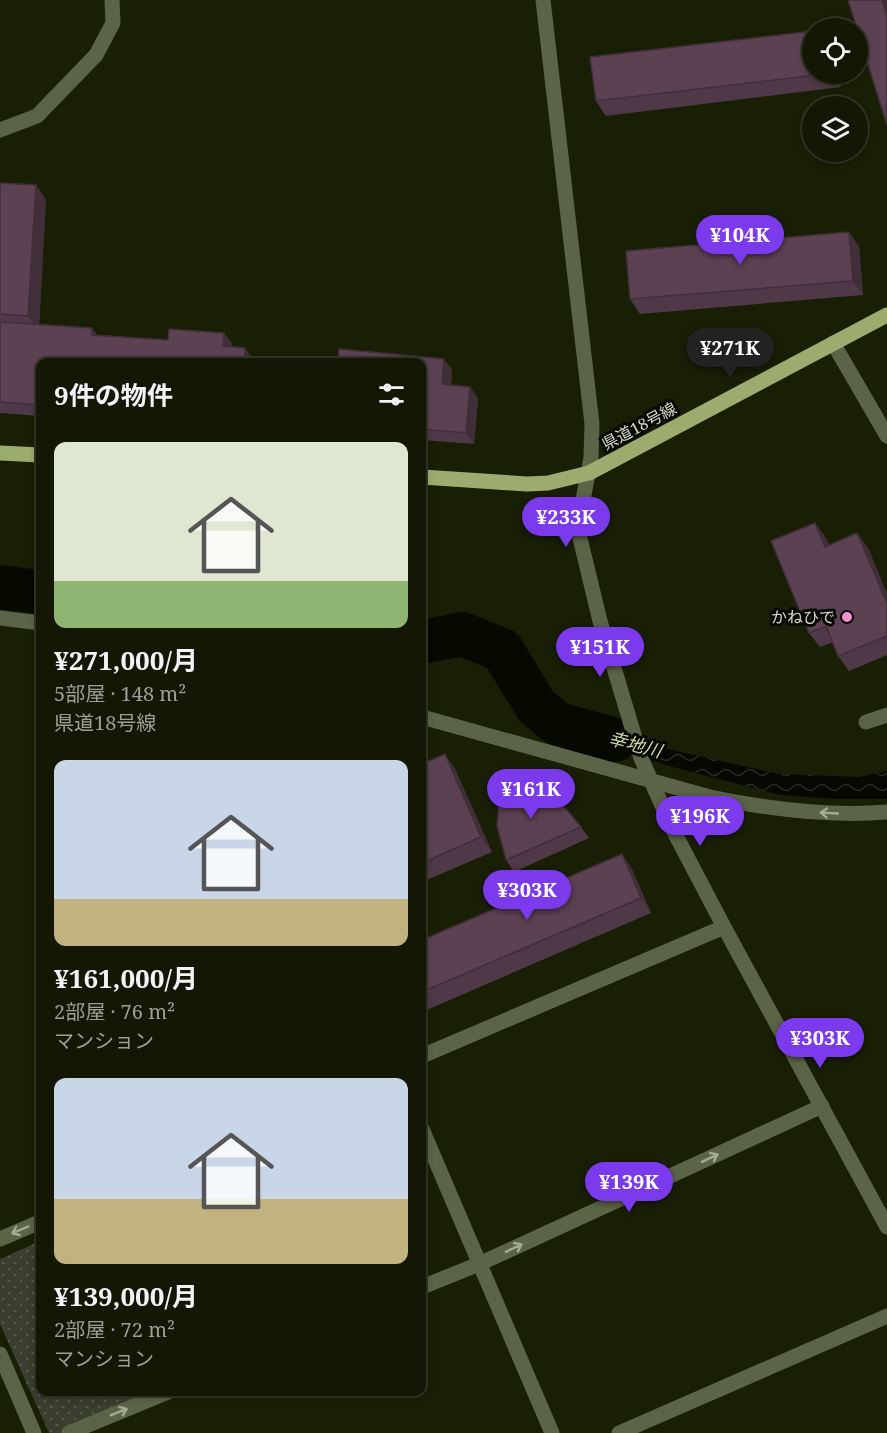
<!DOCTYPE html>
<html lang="ja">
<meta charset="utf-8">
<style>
:root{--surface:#131704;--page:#1c200e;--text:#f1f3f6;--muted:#9d9f9a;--line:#323626;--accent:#7c3aed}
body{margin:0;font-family:"Noto Serif","Noto Sans JP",serif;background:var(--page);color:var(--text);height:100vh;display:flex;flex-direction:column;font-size:22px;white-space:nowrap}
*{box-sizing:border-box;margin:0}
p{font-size:20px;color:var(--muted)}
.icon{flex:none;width:33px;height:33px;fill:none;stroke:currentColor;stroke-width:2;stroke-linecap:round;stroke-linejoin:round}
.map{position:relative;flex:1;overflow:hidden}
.details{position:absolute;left:36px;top:358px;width:390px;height:1038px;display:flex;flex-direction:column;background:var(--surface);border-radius:12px;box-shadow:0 3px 9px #0003,0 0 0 2px var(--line)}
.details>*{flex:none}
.tools{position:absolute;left:802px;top:18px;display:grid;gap:12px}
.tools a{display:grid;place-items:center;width:66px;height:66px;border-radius:50%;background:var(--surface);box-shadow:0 3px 9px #0003,0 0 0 2px var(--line);font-size:30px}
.price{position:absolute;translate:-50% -51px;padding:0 14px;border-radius:21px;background:var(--accent);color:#fff;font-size:20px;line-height:39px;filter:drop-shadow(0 2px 3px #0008)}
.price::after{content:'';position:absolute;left:50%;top:36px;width:18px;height:14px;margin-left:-9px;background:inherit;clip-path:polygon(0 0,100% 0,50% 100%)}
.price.selected{background:#222;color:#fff}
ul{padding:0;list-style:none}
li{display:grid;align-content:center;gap:12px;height:318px;padding:0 18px}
li span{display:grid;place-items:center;height:186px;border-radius:12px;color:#555}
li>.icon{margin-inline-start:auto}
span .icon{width:108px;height:108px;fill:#fffc;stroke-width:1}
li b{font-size:26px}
h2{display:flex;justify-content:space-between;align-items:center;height:72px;padding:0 18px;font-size:26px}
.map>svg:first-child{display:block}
</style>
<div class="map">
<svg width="887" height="1433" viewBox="0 0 887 1433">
<defs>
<pattern id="park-dots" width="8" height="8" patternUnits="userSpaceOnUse" patternTransform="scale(1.5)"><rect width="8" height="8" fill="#3a3e2e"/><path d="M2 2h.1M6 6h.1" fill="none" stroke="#56594b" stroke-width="1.8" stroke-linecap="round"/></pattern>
<pattern id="water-waves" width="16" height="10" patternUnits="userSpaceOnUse" patternTransform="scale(1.5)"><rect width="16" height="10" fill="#060900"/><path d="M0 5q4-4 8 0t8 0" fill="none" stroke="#292c24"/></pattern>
</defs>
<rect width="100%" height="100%" fill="#191f05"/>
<path fill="url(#park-dots)" d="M 40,1241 L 40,1392 L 153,1392 L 61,1433 L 49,1433 L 0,1324 L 0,1259 Z"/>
<path fill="url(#water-waves)" d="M 558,724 L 779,774 L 859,777 L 887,771 L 887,799 L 833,799 L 780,795 L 676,768 L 588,739 Z"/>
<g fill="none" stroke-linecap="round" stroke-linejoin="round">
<path stroke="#060900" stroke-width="44" d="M 0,587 L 40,592
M 422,642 L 462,634 L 502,650 L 536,706 L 558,724 L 615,740"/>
<path stroke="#5c6447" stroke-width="15" d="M 543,0 L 592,424 L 591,458 L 579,521 L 579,534 L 600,621 L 641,758 L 672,828 L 724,927 L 887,1227
M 0,130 L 37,116 L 96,55 L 113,23 L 112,0
M 833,343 L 887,436
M 0,618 L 40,623
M 422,717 L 710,797 C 768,809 827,817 887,812
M 866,722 L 887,715
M 422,1056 L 724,927
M 422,1129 L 552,1433
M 0,1239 L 40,1222
M 422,1287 L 479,1264 L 822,1106
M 0,1354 L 34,1433
M 69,1433 L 168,1392
M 619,1433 L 887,1316"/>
<path stroke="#9cac6f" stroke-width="15" d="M 0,453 L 40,455
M 422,477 L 527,484 L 548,483 L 589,473 L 887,315"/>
</g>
<path fill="#4f3847" d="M 813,74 L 840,74 L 841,87 L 606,116 L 596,101 Z
M 0,183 L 36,185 L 46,200 L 39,324 L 92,328 L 97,335 L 168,340 L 224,333 L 232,344 L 232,347 L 253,359 L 40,363 L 40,416 L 0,413 Z
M 849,232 L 859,247 L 863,295 L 640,314 L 630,299 Z
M 422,363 L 452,370 L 451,385 L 470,387 L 478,398 L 474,444 L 422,440 Z
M 815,523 L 826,538 L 829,545 L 857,533 L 868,548 L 887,594 L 887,655 L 849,671 L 838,656 L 833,642 L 820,647 L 809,633 Z
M 445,754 L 455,769 L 492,852 L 422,882 L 422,764 Z
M 581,827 L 589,838 L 514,872 L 506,860 Z
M 632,869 L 651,913 L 422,1012 L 422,940 Z"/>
<path fill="#402e39" d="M 882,0 L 887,0 L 887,15 Z
M 832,74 L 840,74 L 841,87 Z
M 36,185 L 46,200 L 39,330 L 28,316 Z
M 849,232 L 859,247 L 863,295 L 853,281 Z
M 92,328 L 100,339 L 92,335 Z
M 224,333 L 232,344 L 231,358 L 223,346 Z
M 245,348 L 253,359 L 253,363 L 244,363 Z
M 444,359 L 452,370 L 450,396 L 442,384 Z
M 470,387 L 478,398 L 474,444 L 466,433 Z
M 815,523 L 826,538 L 836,561 L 825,547 Z
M 857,533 L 868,548 L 887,594 L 887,603 Z
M 445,754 L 455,769 L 492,852 L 481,837 Z
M 622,854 L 632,869 L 651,913 L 641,898 Z"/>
<path fill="#5c4152" stroke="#402e39" stroke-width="1.5" d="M 848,0 L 882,0 L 887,15 L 887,125 L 858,33 L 858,28 L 857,28 Z
M 813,31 L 813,74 L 825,74 L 596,101 L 590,57 Z
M 0,183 L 36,185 L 28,316 L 0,314 Z
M 849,232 L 853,281 L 630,299 L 626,251 Z
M 0,322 L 92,328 L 92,335 L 168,340 L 169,329 L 224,333 L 223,346 L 245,348 L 244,363 L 40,363 L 40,405 L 0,402 Z
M 339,349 L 444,359 L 442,384 L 470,387 L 466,433 L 422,429 L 422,363 L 338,363 Z
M 815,523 L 825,547 L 857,533 L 887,603 L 887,636 L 838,656 L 826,626 L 809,633 L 771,541 Z
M 445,754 L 481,837 L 422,863 L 422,764 Z
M 500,789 L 552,792 L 581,827 L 506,860 L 497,826 Z
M 622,854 L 641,898 L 422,992 L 422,940 Z"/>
<defs><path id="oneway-shaft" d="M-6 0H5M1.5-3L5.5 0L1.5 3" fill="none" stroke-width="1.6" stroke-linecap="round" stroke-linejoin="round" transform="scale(1.5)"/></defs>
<g stroke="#a4aa95">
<use href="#oneway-shaft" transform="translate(829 813) rotate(-177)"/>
<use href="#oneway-shaft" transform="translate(710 1158) rotate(-25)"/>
<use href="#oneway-shaft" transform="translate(20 1230) rotate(157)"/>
<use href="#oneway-shaft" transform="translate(514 1248) rotate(-25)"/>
<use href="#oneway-shaft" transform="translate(119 1412) rotate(-22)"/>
</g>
<circle fill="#f491d4" stroke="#060801" stroke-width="2" cx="847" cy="617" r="6"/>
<g text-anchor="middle" stroke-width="6" stroke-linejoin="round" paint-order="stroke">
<g font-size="16" fill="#d4d9c9" stroke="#060801">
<text transform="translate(639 426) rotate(-28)" y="6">県道18号線</text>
</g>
<g font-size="16" fill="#d4d9c9" stroke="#060801" text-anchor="end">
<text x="835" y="623">かねひで</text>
</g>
<g font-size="18" font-style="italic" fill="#ccdaa6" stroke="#060801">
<text transform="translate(635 745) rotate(15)" y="6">幸地川</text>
</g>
</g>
</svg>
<div class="tools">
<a><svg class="icon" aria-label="locate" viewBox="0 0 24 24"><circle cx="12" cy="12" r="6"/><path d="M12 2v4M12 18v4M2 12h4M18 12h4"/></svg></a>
<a><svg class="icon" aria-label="layers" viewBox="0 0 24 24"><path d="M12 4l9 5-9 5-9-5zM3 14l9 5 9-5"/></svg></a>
</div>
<b class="price" style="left:740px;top:266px">¥104K</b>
<b class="price selected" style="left:730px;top:379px">¥271K</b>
<b class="price" style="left:566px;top:548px">¥233K</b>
<b class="price" style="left:600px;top:678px">¥151K</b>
<b class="price" style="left:531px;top:820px">¥161K</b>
<b class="price" style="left:700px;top:847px">¥196K</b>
<b class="price" style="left:527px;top:921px">¥303K</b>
<b class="price" style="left:820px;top:1069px">¥303K</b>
<b class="price" style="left:629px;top:1213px">¥139K</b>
<section class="details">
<h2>9件の物件<svg class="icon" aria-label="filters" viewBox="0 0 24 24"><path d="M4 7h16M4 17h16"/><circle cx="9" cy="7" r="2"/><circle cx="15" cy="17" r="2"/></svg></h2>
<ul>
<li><span style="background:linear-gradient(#dfe7d0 75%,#8fb573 0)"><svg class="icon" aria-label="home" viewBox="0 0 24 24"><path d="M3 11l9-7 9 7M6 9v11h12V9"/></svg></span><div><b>¥271,000/月</b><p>5部屋 · 148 m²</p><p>県道18号線</p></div></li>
<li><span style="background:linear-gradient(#c9d6e8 75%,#c2b280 0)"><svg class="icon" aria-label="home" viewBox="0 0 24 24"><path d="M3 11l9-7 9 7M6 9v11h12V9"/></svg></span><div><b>¥161,000/月</b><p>2部屋 · 76 m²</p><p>マンション</p></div></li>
<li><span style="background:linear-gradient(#c9d6e8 65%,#c2b280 0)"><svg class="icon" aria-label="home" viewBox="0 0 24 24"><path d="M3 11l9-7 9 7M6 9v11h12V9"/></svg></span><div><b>¥139,000/月</b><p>2部屋 · 72 m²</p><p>マンション</p></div></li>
</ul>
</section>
</div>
